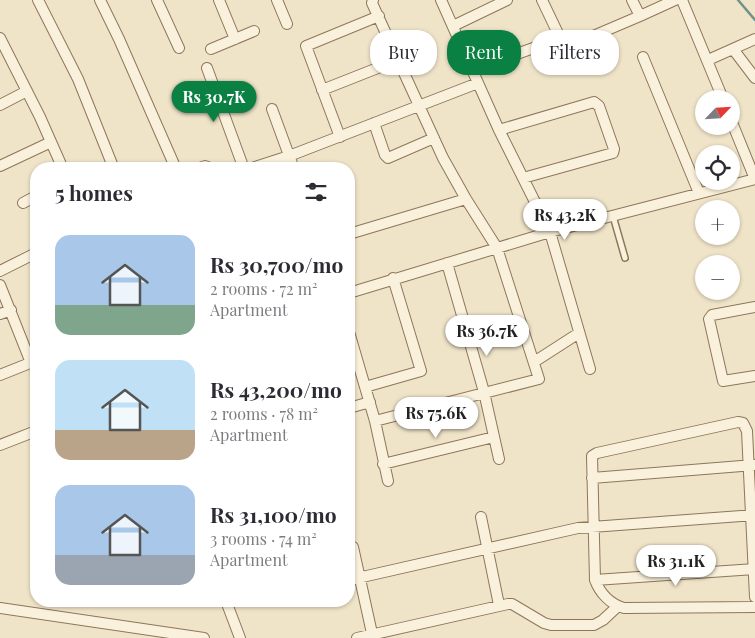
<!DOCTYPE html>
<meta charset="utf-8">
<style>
:root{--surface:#fff;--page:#f2f2f3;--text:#2b2b33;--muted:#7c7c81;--accent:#0b8043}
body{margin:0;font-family:"Playfair Display",serif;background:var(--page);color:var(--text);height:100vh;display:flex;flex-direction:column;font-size:19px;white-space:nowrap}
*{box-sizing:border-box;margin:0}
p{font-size:16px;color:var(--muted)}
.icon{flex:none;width:28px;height:28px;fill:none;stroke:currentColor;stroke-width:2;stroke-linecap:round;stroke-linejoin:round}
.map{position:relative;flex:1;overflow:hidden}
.details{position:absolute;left:30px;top:162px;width:325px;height:445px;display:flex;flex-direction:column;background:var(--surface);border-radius:20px;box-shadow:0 1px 4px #0004}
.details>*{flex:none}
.guide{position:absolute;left:370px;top:30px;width:310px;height:45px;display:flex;gap:10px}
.needle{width:32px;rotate:65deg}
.fabs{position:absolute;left:695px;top:90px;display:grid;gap:10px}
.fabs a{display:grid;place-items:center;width:45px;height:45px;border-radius:50%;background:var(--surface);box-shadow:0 1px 4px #0004;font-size:25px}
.price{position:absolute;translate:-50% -42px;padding:0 11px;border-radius:18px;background:#fff;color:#222;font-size:16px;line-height:32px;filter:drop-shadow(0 1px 2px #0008)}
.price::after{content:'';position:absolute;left:50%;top:30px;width:15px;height:11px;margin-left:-8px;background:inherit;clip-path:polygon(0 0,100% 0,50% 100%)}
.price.active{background:var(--accent);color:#fff}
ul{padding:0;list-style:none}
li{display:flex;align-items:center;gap:15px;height:125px;padding:0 25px}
li span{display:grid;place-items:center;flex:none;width:140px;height:100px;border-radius:15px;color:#555}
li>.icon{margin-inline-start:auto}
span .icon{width:60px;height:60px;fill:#fffc;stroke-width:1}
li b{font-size:21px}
h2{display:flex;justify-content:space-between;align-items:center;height:60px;padding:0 25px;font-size:21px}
.tag{padding:0 18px;border-radius:20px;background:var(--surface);box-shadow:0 1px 4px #0004;font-size:18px;line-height:45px}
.tag.active{background:var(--accent);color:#fff}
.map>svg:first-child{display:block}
</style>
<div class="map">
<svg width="755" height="638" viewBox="0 0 755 638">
<rect width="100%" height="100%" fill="#f0e4c8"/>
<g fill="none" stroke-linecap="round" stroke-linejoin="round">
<path stroke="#6f938a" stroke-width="2.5" d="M 738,0 L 755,20"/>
<g stroke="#8d765c" stroke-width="8">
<path id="service" d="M 613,216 L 625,258"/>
</g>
<g stroke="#8d765c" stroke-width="12">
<path id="minor" d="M 38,0 L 78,79 L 114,169
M 100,0 L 119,39 L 176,169
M 157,0 L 179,48
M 219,0 L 235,39
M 277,0 L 287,24
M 373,0 L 372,3 L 443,158 L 466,199 L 497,248 L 539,379 L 375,421
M 441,0 L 499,130 L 550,232 L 590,369
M 542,0 L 574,67
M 682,0 L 723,99
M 640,16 L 675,0
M 453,26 L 507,0
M 0,38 L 40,117 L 63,169
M 565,48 L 640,16 L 632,0
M 211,49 L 254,31
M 733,49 L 755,78
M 643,57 L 699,193
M 708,60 L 755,39
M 207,68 L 244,169
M 472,70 L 539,46
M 322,90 L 398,60
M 0,105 L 27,91
M 272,109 L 294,169
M 731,120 L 755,179
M 374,123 L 385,155 L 388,158 L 434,138
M 499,130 L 594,102 L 599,106 L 614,149 L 613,153 L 523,178
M 340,137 L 306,46 L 379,16
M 0,166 L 51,142
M 197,169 L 205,166 L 213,169
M 249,169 L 289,156 L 478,83
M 23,203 L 36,196
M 349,234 L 466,199
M 447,263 L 484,392 L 499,459
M 0,271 L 36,253
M 0,285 L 31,363
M 349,293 L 550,232 L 755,179
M 755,307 L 712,315 L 709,319 L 723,381 L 755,376
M 0,314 L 11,310
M 349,332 L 375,421 L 388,481
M 534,362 L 579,333
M 0,375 L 35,361
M 365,387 L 421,371 L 393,278
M 349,408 L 370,402
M 0,445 L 36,431
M 383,464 L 494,437
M 592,478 L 754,465
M 481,517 L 499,605
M 353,547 L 373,638
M 349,580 L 578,528 L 755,515
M 595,580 L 755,569
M 755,597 L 747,431 L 743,423 L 738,422 L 597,453 L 592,456 L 595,580 C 600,593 610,604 624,608 L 755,607
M 226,601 L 240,638
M 0,608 L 204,638
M 357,638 L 508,604 L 512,604 L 544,623 L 551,625 L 594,625 L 603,620 L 618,606"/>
</g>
<use href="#service" stroke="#faf1dc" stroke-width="5"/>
<use href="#minor" stroke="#faf1dc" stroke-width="10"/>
</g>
</svg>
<div class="fabs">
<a><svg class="needle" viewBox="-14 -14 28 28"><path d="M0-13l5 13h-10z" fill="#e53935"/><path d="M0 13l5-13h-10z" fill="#7c7c81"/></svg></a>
<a><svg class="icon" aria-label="locate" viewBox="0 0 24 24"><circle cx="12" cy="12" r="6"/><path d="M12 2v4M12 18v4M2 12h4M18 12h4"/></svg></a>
<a>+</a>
<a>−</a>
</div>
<b class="price active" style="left:214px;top:123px">Rs 30.7K</b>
<b class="price" style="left:565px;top:241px">Rs 43.2K</b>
<b class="price" style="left:487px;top:357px">Rs 36.7K</b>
<b class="price" style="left:436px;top:439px">Rs 75.6K</b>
<b class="price" style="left:676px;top:587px">Rs 31.1K</b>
<div class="guide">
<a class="tag">Buy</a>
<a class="tag active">Rent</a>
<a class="tag">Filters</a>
</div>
<section class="details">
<h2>5 homes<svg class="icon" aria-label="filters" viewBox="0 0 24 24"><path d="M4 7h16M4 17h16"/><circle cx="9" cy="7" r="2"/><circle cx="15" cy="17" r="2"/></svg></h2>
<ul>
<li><span style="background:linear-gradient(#a9c7e8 70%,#7fa58c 0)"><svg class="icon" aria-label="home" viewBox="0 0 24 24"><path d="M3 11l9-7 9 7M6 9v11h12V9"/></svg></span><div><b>Rs 30,700/mo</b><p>2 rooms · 72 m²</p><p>Apartment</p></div></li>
<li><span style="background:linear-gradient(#bfe0f5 70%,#b9a48a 0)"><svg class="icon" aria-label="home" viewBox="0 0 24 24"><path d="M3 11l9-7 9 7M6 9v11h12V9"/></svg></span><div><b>Rs 43,200/mo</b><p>2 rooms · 78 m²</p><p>Apartment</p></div></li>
<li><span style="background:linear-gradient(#a9c7e8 70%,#9aa5b1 0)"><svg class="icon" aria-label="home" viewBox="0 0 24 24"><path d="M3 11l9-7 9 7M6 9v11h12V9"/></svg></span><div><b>Rs 31,100/mo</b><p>3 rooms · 74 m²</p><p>Apartment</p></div></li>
</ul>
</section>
</div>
